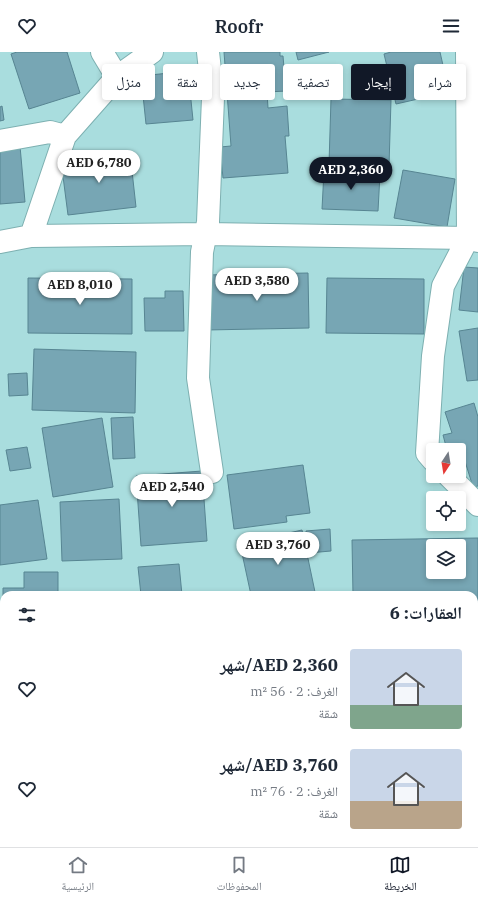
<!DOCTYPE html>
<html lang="ar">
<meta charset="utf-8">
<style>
:root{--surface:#fff;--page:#f6f6f7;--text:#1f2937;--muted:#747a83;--line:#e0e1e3;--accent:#111827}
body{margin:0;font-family:"IBM Plex Serif","Noto Naskh Arabic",serif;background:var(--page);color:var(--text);direction:rtl;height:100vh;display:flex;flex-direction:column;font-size:15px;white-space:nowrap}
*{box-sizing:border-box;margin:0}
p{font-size:13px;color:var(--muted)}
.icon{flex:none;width:22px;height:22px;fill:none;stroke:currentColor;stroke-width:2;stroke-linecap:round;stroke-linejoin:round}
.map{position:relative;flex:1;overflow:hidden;direction:ltr}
.details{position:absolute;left:0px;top:539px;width:478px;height:256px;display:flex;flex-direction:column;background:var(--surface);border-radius:12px 12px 0 0;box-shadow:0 2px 6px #0003;direction:rtl}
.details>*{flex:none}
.hud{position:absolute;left:12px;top:12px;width:454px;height:36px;direction:rtl;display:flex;gap:8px}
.needle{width:26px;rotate:192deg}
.tools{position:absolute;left:426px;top:391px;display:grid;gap:8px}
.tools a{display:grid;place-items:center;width:40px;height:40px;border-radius:4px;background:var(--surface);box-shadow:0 2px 6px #0003;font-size:20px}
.price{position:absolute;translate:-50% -34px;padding:0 9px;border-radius:14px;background:#fff;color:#222;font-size:13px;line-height:26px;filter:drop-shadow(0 1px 2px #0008)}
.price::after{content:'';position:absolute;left:50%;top:24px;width:12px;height:9px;margin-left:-6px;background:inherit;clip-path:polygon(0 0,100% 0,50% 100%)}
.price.selected{background:var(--accent);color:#fff}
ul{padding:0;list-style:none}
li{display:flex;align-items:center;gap:12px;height:100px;padding:0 16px}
li span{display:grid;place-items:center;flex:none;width:112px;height:80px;border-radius:4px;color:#555}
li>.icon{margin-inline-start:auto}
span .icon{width:48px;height:48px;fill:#fffc;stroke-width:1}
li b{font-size:17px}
h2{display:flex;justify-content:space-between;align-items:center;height:48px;padding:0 16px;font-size:17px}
.pill{padding:0 14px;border-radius:4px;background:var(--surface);box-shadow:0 2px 6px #0003;font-size:14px;line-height:36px}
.pill.selected{background:var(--accent);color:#fff}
header{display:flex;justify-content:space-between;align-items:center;height:52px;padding:0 16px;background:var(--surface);font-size:18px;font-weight:600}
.tabs{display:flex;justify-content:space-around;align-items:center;height:56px;border-top:1px solid var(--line);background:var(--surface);font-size:11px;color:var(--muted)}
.tabs a{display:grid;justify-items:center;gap:2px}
.tabs .selected{color:var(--accent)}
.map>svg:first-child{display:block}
</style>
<header><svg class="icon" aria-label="menu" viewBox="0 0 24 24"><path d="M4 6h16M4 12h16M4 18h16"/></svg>Roofr<svg class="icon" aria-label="heart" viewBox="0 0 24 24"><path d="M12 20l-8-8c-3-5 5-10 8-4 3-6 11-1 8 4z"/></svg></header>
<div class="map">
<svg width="478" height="795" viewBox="0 0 478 795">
<rect width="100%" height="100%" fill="#a9ddde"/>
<path fill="#77a6b4" stroke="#578592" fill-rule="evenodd" d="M 17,0 L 67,0 L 80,41 L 29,57 L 11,2 Z
M 224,0 L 280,0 L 280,4 L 283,4 L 286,39 L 267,40 L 268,56 L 287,54 L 289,84 L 285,84 L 288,121 L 223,126 L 220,95 L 231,94 Z
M 296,0 L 329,0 L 298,8 Z
M 391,0 L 440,0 L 449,40 L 396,52 L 384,2 Z
M 188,19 L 193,68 L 146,72 L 141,24 Z
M 331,47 L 391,48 L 389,114 L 329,112 Z
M 2,54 L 4,68 L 0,69 L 0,55 Z
M 20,94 L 25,150 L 0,152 L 0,95 Z
M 130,101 L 136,155 L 68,163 L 61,109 Z
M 403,118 L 455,127 L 447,175 L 394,166 Z
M 324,119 L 380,122 L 378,159 L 322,157 Z
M 464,215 L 478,216 L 478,260 L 459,258 Z
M 308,221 L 309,276 L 206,278 L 205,223 Z
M 28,226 L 132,227 L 132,282 L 28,281 Z
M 327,226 L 424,227 L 424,282 L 326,281 Z
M 165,239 L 183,239 L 184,279 L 145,279 L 144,246 L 165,246 Z
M 478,276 L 478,328 L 467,329 L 459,279 Z
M 34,297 L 136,300 L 135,361 L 32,358 Z
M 27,321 L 28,343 L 9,344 L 8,322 Z
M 474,351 L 478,365 L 478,434 L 473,435 L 464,406 L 459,407 L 459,398 L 447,398 L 443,383 L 452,381 L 445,360 Z
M 133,365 L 135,406 L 113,407 L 111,366 Z
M 102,366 L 113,435 L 53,445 L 42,376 Z
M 27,395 L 31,416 L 10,419 L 6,398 Z
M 303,413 L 310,461 L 286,464 L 287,470 L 234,477 L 227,423 Z
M 202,419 L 207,489 L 141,494 L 136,424 Z
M 119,447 L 122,507 L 62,509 L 60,450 Z
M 38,448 L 47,507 L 0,513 L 0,453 Z
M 330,477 L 331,499 L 308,501 L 306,479 Z
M 302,478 L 315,540 L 303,543 L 251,543 L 240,492 Z
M 478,486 L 478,570 L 474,570 L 474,543 L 353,543 L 352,488 ZM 433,494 L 459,494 L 459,520 L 433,520 Z
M 179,512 L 182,543 L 141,543 L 138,515 Z
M 24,520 L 58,520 L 58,543 L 4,543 L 4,579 L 3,579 L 3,536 L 24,536 Z
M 4,778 L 4,791 L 87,791 L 88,795 L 0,795 L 0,779 Z
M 260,791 L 322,791 L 322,795 L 260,795 Z"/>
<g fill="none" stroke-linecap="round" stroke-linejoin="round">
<g stroke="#7db0b1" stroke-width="24">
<path id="minor" d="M 102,0 L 117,25
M 208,0 L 213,46 L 208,170 L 202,200 L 198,326 L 212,420
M 0,89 L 50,80 L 65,84
M 31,184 L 65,84 L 117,25 L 152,0
M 0,190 L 31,184 L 205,182 L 468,186 L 478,189
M 433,408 L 427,401 L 433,304 L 443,234 L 468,186 L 467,0
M 449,424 L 478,453
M 0,602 L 4,601
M 474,613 L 478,612
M 0,751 L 4,751
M 122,791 L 122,795
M 236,791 L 236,795"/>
</g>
<use href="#minor" stroke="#fff" stroke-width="22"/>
</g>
</svg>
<div class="tools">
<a><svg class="needle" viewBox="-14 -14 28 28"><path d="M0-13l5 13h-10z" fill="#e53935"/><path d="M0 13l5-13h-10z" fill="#747a83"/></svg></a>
<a><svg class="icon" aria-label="locate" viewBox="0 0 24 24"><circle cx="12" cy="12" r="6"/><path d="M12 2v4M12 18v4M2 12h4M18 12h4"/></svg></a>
<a><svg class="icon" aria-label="layers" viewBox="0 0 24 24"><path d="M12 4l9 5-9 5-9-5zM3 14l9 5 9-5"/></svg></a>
</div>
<b class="price" style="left:99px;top:132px">AED 6,780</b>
<b class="price selected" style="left:351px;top:139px">AED 2,360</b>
<b class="price" style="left:257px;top:250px">AED 3,580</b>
<b class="price" style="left:80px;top:254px">AED 8,010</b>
<b class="price" style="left:172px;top:456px">AED 2,540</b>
<b class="price" style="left:278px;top:514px">AED 3,760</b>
<div class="hud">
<a class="pill">شراء</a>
<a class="pill selected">إيجار</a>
<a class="pill">تصفية</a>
<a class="pill">جديد</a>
<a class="pill">شقة</a>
<a class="pill">منزل</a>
</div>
<section class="details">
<h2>العقارات: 6<svg class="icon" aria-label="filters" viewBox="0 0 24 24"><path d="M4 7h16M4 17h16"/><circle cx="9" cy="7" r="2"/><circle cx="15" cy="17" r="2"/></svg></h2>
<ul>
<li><span style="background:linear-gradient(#c9d6e8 70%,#7fa58c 0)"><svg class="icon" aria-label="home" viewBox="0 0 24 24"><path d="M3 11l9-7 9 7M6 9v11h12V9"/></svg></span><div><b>AED 2,360/شهر</b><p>الغرف: 2 · 56 m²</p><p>شقة</p></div><svg class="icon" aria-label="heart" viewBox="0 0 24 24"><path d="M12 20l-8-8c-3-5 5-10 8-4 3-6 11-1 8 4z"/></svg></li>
<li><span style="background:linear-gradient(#c9d6e8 65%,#b9a48a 0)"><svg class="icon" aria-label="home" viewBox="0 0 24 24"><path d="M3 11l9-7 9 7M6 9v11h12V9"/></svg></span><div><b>AED 3,760/شهر</b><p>الغرف: 2 · 76 m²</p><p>شقة</p></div><svg class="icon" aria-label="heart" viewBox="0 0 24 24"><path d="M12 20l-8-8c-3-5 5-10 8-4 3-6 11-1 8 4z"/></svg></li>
</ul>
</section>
</div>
<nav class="tabs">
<a class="selected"><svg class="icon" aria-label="map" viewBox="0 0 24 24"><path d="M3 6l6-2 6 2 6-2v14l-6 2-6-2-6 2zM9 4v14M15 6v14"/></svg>الخريطة</a>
<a><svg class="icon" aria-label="saved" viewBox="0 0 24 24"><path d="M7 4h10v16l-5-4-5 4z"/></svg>المحفوظات</a>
<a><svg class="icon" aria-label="home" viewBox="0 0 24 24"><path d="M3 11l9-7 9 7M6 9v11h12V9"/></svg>الرئيسية</a>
</nav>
